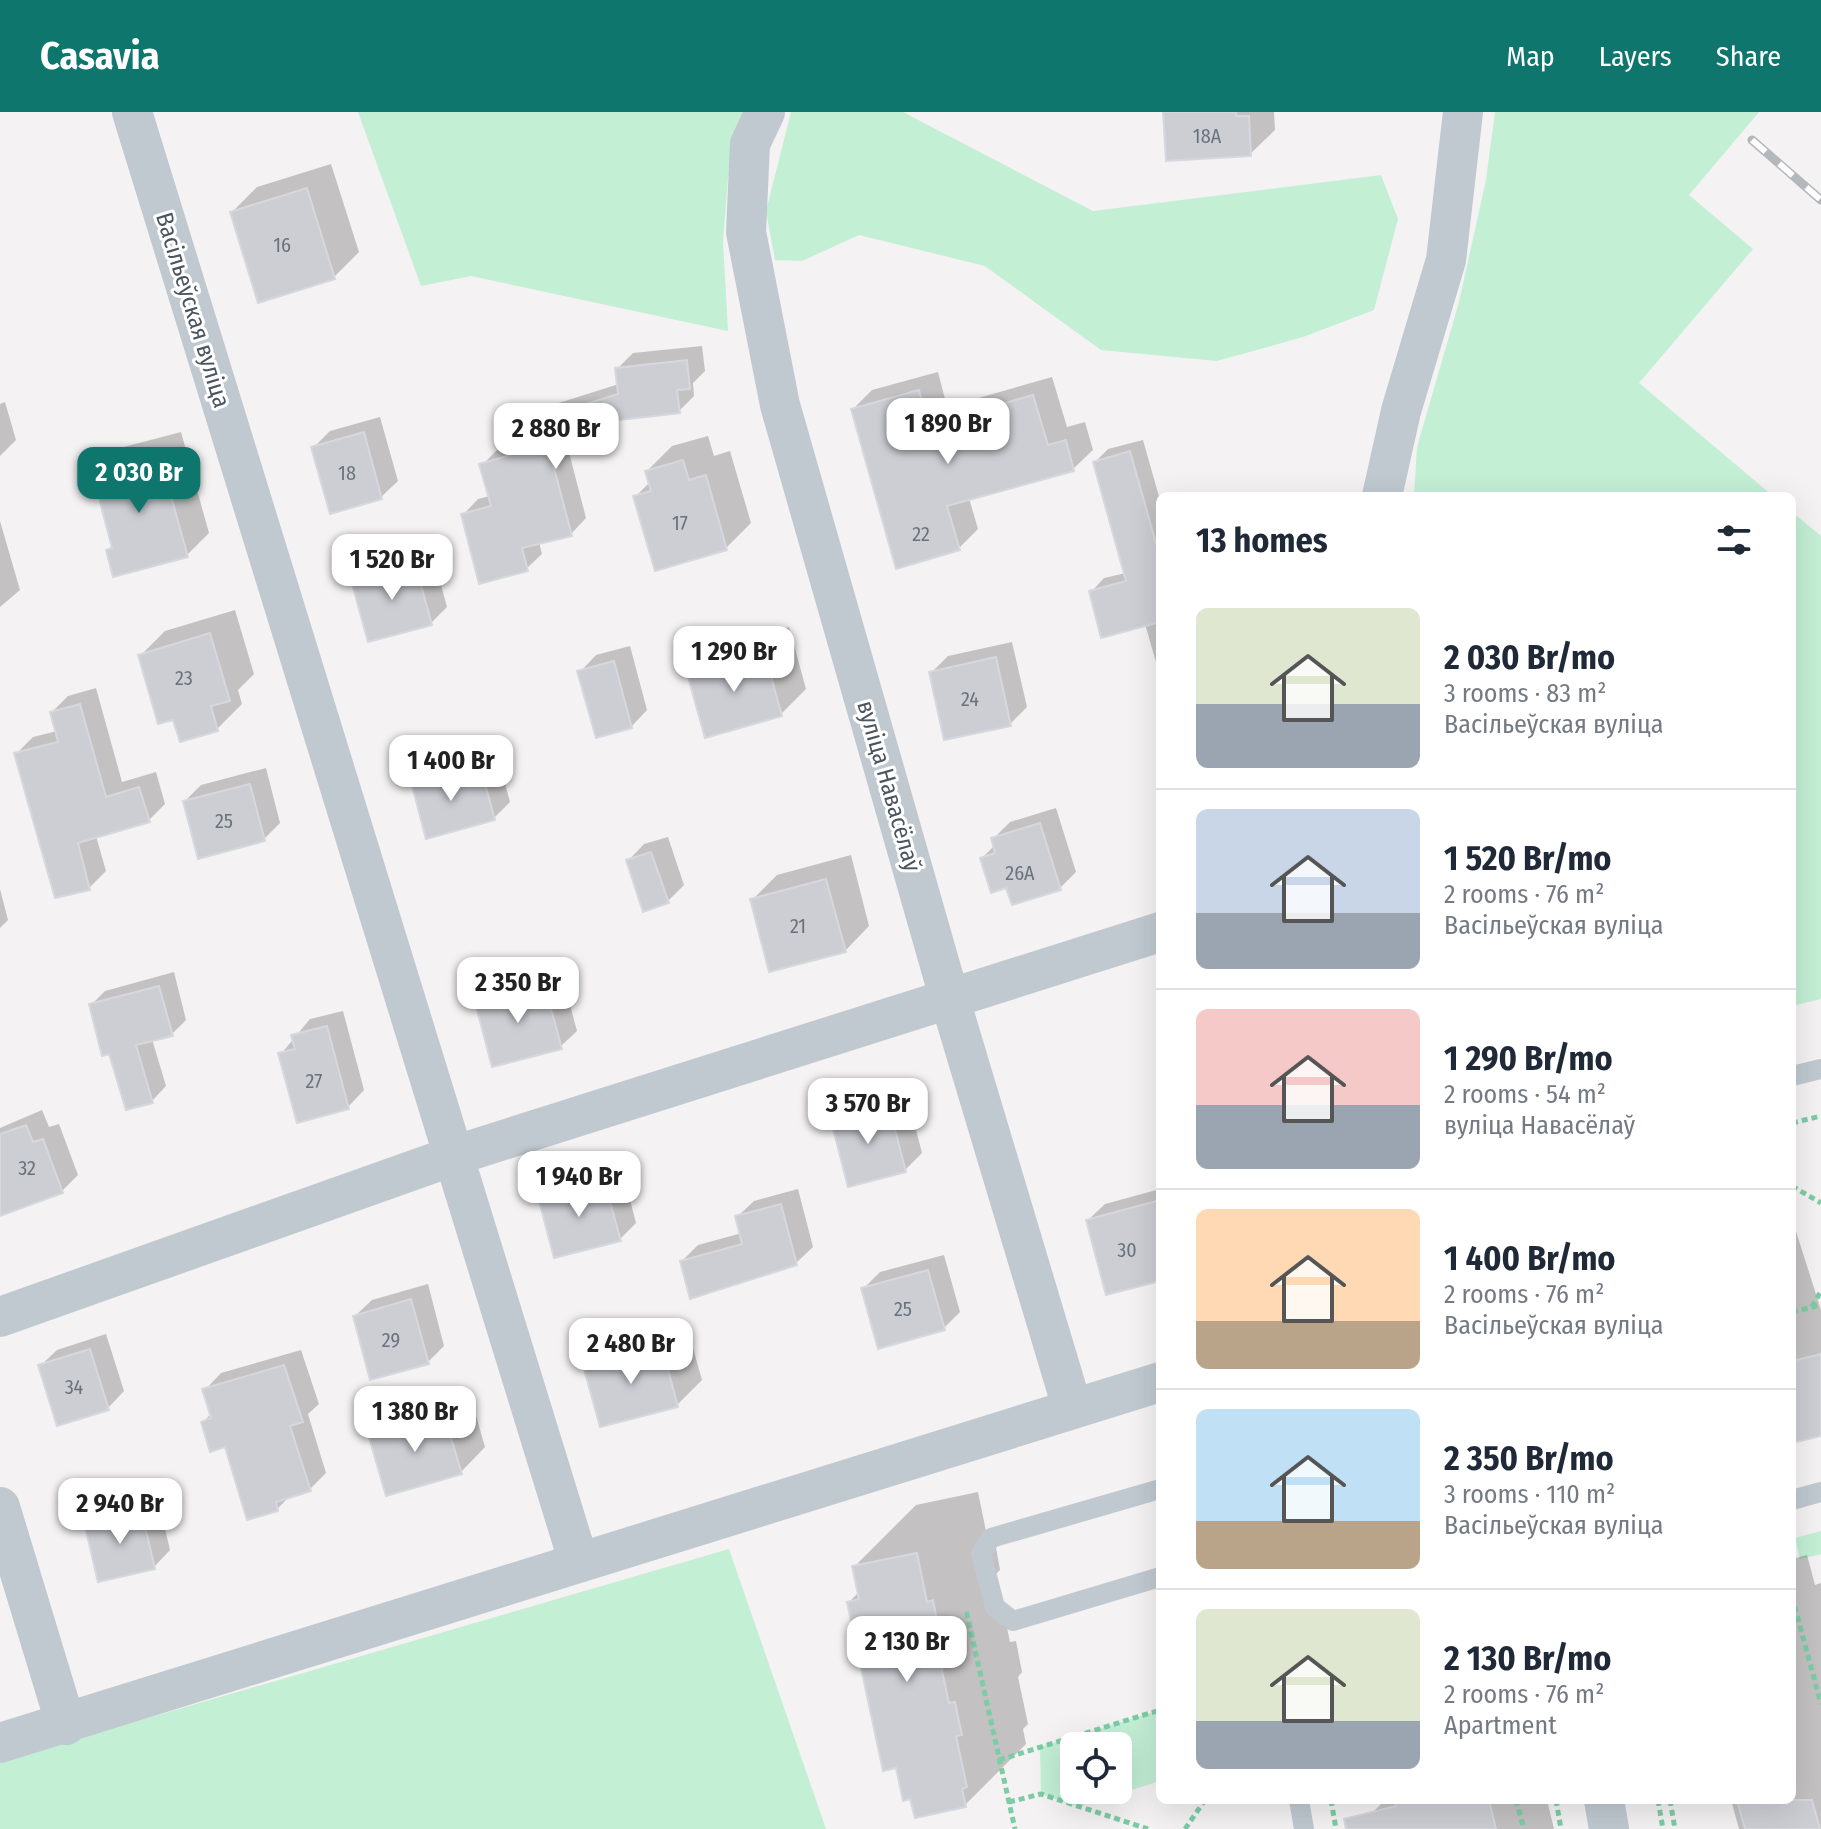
<!DOCTYPE html>
<meta charset="utf-8">
<style>
:root{--surface:#fff;--page:#f6f6f7;--text:#1f2937;--muted:#747a83;--line:#e0e1e3;--accent:#0f766e}
body{margin:0;font-family:"Fira Sans Condensed",sans-serif;background:var(--page);color:var(--text);height:100vh;display:flex;flex-direction:column;font-size:30px;white-space:nowrap}
*{box-sizing:border-box;margin:0}
p{font-size:26px;color:var(--muted)}
.icon{flex:none;width:44px;height:44px;fill:none;stroke:currentColor;stroke-width:2;stroke-linecap:round;stroke-linejoin:round}
.map{position:relative;flex:1;overflow:hidden}
.panel{position:absolute;left:1156px;top:380px;width:640px;height:1312px;display:flex;flex-direction:column;background:var(--surface);border-radius:12px;box-shadow:0 8px 32px #0002}
.panel>*{flex:none}
.buttons{position:absolute;left:1060px;top:1620px;display:grid;gap:16px}
.buttons a{display:grid;place-items:center;width:72px;height:72px;border-radius:12px;background:var(--surface);box-shadow:0 8px 32px #0002;font-size:40px}
.price{position:absolute;translate:-50% -68px;padding:0 18px;border-radius:16px;background:#fff;color:#222;font-size:26px;line-height:52px;filter:drop-shadow(0 2px 4px #0008)}
.price::after{content:'';position:absolute;left:50%;top:48px;width:24px;height:18px;margin-left:-12px;background:inherit;clip-path:polygon(0 0,100% 0,50% 100%)}
.price.selected{background:var(--accent);color:#fff}
ul{padding:0;list-style:none}
li{display:flex;align-items:center;gap:24px;height:200px;padding:0 40px}
li+li{border-top:2px solid var(--line)}
li span{display:grid;place-items:center;flex:none;width:224px;height:160px;border-radius:12px;color:#555}
li>.icon{margin-inline-start:auto}
span .icon{width:96px;height:96px;fill:#fffc;stroke-width:1}
li b{font-size:34px}
h2{display:flex;justify-content:space-between;align-items:center;height:96px;padding:0 40px;font-size:34px}
header{display:flex;align-items:center;gap:48px;box-sizing:border-box;height:112px;padding:0 40px;background:var(--accent);color:#fff}
header strong{font-size:38px}
nav{display:flex;gap:44px;margin-inline-start:auto;font-size:28px}
.map>svg:first-child{display:block}
</style>
<header>
<strong>Casavia</strong>
<nav><a>Map</a><a>Layers</a><a>Share</a></nav>
</header>
<div class="map">
<svg width="1821" height="1717" viewBox="0 0 1821 1717">
<rect width="100%" height="100%" fill="#f4f2f2"/>
<path fill="#c3efd5" fill-rule="evenodd" d="M 358,0 L 749,0 L 728,66 L 723,130 L 728,219 L 471,164 L 421,174 Z
M 791,0 L 903,0 L 1093,99 L 1381,63 L 1398,107 L 1374,198 L 1303,225 L 1217,249 L 1101,238 L 985,154 L 859,123 L 802,149 L 775,148 L 766,99 Z
M 1495,0 L 1759,0 L 1689,83 L 1753,137 L 1639,271 L 1773,384 L 1414,384 L 1417,335 L 1459,190 L 1486,68 Z
M 1792,400 L 1821,424 L 1821,887 L 1792,894 Z
M 1821,1419 L 1821,1442 L 1800,1447 L 1795,1426 Z
M 729,1437 L 826,1717 L 0,1717 L 0,1649 Z
M 1160,1598 L 1160,1669 L 1078,1695 L 1041,1682 L 1040,1635 ZM 1074,1634 L 1118,1634 L 1118,1678 L 1074,1678 Z"/>
<path fill="#0003" d="M 1165,0 L 1274,0 L 1275,18 L 1250,42 Z
M 331,52 L 359,140 L 334,165 L 232,100 L 257,75 Z
M 702,234 L 705,259 L 693,271 L 694,284 L 679,299 L 602,308 L 594,316 L 565,325 L 586,406 L 571,422 L 539,430 L 542,442 L 526,457 L 463,403 L 478,387 L 490,384 L 482,353 L 497,338 L 538,325 L 533,310 L 549,294 L 619,272 L 617,257 L 633,241 Z
M 938,260 L 947,295 L 1052,265 L 1067,315 L 1085,310 L 1093,338 L 1073,357 L 969,386 L 978,417 L 959,436 L 853,297 L 872,278 Z
M 5,290 L 16,328 L 0,344 L 0,292 Z
M 380,305 L 398,369 L 381,385 L 314,335 L 330,319 Z
M 181,320 L 209,421 L 187,443 L 108,439 L 113,433 L 94,360 L 116,337 Z
M 708,324 L 714,344 L 730,339 L 751,411 L 726,436 L 635,385 L 650,370 L 647,359 L 672,334 Z
M 1143,328 L 1160,388 L 1160,564 L 1145,512 L 1091,480 L 1104,466 L 1126,461 L 1095,350 L 1108,337 Z
M 0,409 L 20,478 L 0,495 Z
M 431,436 L 447,495 L 431,511 L 354,469 L 370,453 Z
M 235,498 L 254,562 L 238,578 L 242,592 L 217,617 L 174,606 L 140,544 L 165,519 Z
M 789,515 L 806,577 L 781,602 L 689,561 L 714,536 Z
M 1012,530 L 1027,595 L 1010,612 L 931,561 L 948,544 Z
M 630,534 L 647,598 L 631,615 L 580,560 L 596,543 Z
M 96,576 L 122,670 L 156,660 L 165,692 L 149,708 L 96,724 L 106,759 L 89,776 L 57,784 L 16,642 L 33,625 L 57,619 L 52,600 L 68,584 Z
M 479,640 L 484,657 L 500,653 L 510,690 L 494,706 L 413,670 L 429,654 Z
M 266,656 L 280,711 L 264,727 L 185,689 L 201,673 Z
M 1056,696 L 1076,760 L 1060,776 L 1008,773 L 982,746 L 995,733 L 993,727 L 1010,710 Z
M 668,725 L 684,773 L 667,790 L 628,749 L 644,732 Z
M 851,743 L 869,814 L 845,839 L 752,788 L 777,763 Z
M 0,777 L 8,808 L 0,816 Z
M 560,856 L 577,919 L 560,935 L 477,890 L 494,874 Z
M 174,860 L 186,908 L 172,922 L 152,927 L 166,974 L 152,989 L 111,939 L 91,893 L 105,879 Z
M 343,899 L 364,978 L 348,995 L 281,942 L 310,907 Z
M 906,979 L 922,1041 L 905,1058 L 833,1010 L 850,994 Z
M 42,998 L 49,1015 L 59,1012 L 78,1063 L 62,1079 L 0,1098 L 0,1016 Z
M 621,1053 L 636,1111 L 620,1127 L 540,1086 L 557,1069 Z
M 798,1077 L 813,1135 L 796,1151 L 682,1149 L 698,1133 L 742,1121 L 737,1105 L 754,1089 Z
M 1160,1077 L 1160,1167 L 1088,1108 L 1105,1092 Z
M 1794,1113 L 1821,1198 L 1821,1322 L 1792,1329 Z
M 944,1143 L 960,1200 L 944,1216 L 863,1177 L 880,1160 Z
M 428,1172 L 444,1234 L 428,1250 L 355,1204 L 372,1188 Z
M 685,1208 L 702,1268 L 677,1293 L 586,1257 L 611,1232 L 632,1222 Z
M 106,1222 L 124,1279 L 108,1296 L 40,1254 L 57,1238 Z
M 301,1238 L 319,1292 L 308,1302 L 326,1361 L 310,1377 L 291,1383 L 277,1397 L 226,1333 L 203,1310 L 212,1301 L 205,1278 L 221,1261 Z
M 468,1276 L 485,1335 L 461,1360 L 370,1322 L 395,1298 Z
M 978,1380 L 988,1429 L 994,1428 L 997,1441 L 1000,1458 L 996,1462 L 1010,1530 L 1016,1529 L 1022,1560 L 1018,1565 L 1028,1612 L 1023,1617 L 1026,1632 L 965,1693 L 912,1685 L 897,1653 L 849,1490 L 859,1480 L 854,1455 L 916,1393 Z
M 157,1382 L 170,1438 L 154,1455 L 87,1411 L 103,1394 Z
M 1807,1443 L 1815,1473 L 1821,1471 L 1821,1717 L 1739,1717 L 1731,1688 L 1792,1688 L 1792,1447 Z
M 1385,1688 L 1547,1688 L 1554,1717 L 1375,1717 L 1371,1702 Z"/>
<path fill="#ccced4" stroke="#d6d8dd" stroke-width="2" d="M 1163,0 L 1236,0 L 1236,4 L 1249,4 L 1251,44 L 1166,49 Z
M 307,76 L 335,167 L 258,191 L 230,100 Z
M 687,248 L 690,277 L 677,278 L 680,301 L 593,311 L 595,318 L 548,333 L 572,424 L 522,436 L 528,459 L 479,472 L 461,402 L 491,394 L 479,352 L 539,335 L 531,309 L 618,282 L 615,256 Z
M 919,278 L 928,313 L 1033,283 L 1048,333 L 1066,328 L 1074,359 L 947,394 L 960,438 L 896,457 L 851,297 Z
M 364,320 L 382,387 L 330,402 L 311,335 Z
M 1130,339 L 1160,446 L 1160,510 L 1101,526 L 1089,479 L 1126,469 L 1093,350 Z
M 159,341 L 188,445 L 113,465 L 106,438 L 112,436 L 92,359 Z
M 683,348 L 689,368 L 706,363 L 727,438 L 655,459 L 633,384 L 651,379 L 645,359 Z
M 415,451 L 432,513 L 368,530 L 351,468 Z
M 210,521 L 230,589 L 211,594 L 218,619 L 180,630 L 173,608 L 158,612 L 138,543 Z
M 764,539 L 782,604 L 705,626 L 687,561 Z
M 996,545 L 1011,614 L 944,628 L 929,560 Z
M 614,549 L 632,616 L 596,626 L 577,559 Z
M 80,592 L 106,685 L 139,675 L 150,710 L 78,731 L 90,778 L 55,786 L 14,641 L 58,630 L 50,600 Z
M 463,656 L 468,672 L 484,668 L 495,708 L 426,727 L 411,670 Z
M 250,672 L 265,729 L 198,747 L 183,689 Z
M 1040,711 L 1061,778 L 1012,793 L 1006,776 L 991,781 L 980,746 L 995,741 L 991,726 Z
M 651,740 L 669,791 L 643,800 L 626,748 Z
M 826,767 L 846,840 L 769,860 L 750,787 Z
M 544,871 L 562,937 L 492,955 L 475,890 Z
M 159,874 L 173,924 L 136,933 L 153,991 L 126,998 L 109,942 L 102,944 L 89,892 Z
M 327,914 L 349,997 L 297,1011 L 278,941 L 295,937 L 291,923 Z
M 889,994 L 906,1060 L 848,1075 L 831,1009 Z
M 26,1013 L 33,1030 L 43,1027 L 63,1081 L 0,1104 L 0,1022 Z
M 604,1068 L 621,1129 L 554,1146 L 538,1085 Z
M 1160,1088 L 1160,1169 L 1106,1183 L 1086,1108 Z
M 781,1092 L 797,1153 L 690,1187 L 680,1149 L 742,1132 L 735,1104 Z
M 928,1158 L 945,1218 L 878,1237 L 861,1176 Z
M 411,1187 L 429,1252 L 370,1268 L 353,1204 Z
M 661,1231 L 678,1295 L 600,1315 L 584,1257 L 607,1250 L 605,1246 Z
M 90,1237 L 109,1298 L 57,1314 L 38,1253 Z
M 1821,1242 L 1821,1324 L 1792,1331 L 1792,1249 Z
M 284,1253 L 303,1310 L 290,1314 L 311,1379 L 276,1390 L 278,1399 L 247,1408 L 225,1335 L 210,1340 L 201,1310 L 211,1306 L 202,1277 Z
M 443,1299 L 462,1362 L 386,1384 L 368,1322 Z
M 141,1397 L 155,1457 L 98,1470 L 84,1410 Z
M 917,1441 L 927,1490 L 933,1488 L 936,1503 L 940,1521 L 934,1522 L 949,1591 L 955,1590 L 958,1605 L 962,1623 L 956,1624 L 967,1675 L 962,1677 L 966,1695 L 915,1706 L 910,1687 L 903,1689 L 896,1656 L 883,1659 L 847,1490 L 859,1487 L 852,1454 Z
M 1394,1688 L 1489,1688 L 1496,1717 L 1346,1717 L 1344,1707 L 1396,1694 Z
M 1737,1688 L 1812,1688 L 1820,1717 L 1745,1717 Z"/>
<g fill="none" stroke-linecap="round" stroke-linejoin="round">
<path stroke="#7ccca6" stroke-width="5" stroke-dasharray="6 4" stroke-linecap="butt" d="M 1792,1011 L 1821,1004
M 1792,1074 L 1821,1091
M 1812,1195 L 1821,1179
M 1792,1200 L 1821,1193
M 1792,1485 L 1821,1592
M 969,1502 L 967,1502 L 1015,1717
M 999,1648 L 1160,1598
M 1331,1688 L 1336,1717
M 1516,1688 L 1524,1717
M 1556,1688 L 1561,1717
M 1658,1688 L 1663,1717
M 1670,1688 L 1675,1717
M 1009,1690 L 1041,1682 L 1148,1717
M 1185,1717 L 1205,1688"/>
<path stroke="#c0c9d0" stroke-width="20" d="M 1792,964 L 1821,957
M 1160,1377 L 991,1426 L 981,1441 L 995,1495 L 1013,1509 L 1160,1465
M 1792,1388 L 1821,1380
M 1299,1688 L 1304,1717"/>
<path stroke="#c0c9d0" stroke-width="40" d="M 132,0 L 579,1451
M 765,0 L 750,32 L 746,120 L 780,293 L 950,888 L 1072,1295
M 1382,384 L 1401,299 L 1446,148 L 1463,0
M 0,1205 L 456,1043 L 1160,820
M 0,1395 L 66,1613
M 0,1631 L 1160,1270
M 1604,1688 L 1609,1717"/>
<g stroke="#b4b7bc" stroke-width="9">
<path id="rail" d="M 1752,28 L 1821,88"/>
</g>
<use href="#rail" stroke="#fff" stroke-width="6" stroke-dasharray="18" stroke-linecap="butt"/>
</g>
<g text-anchor="middle" stroke-width="6" stroke-linejoin="round" paint-order="stroke">
<g font-size="20" fill="#6a737c">
<text x="1207" y="31">18А</text>
<text x="282" y="140">16</text>
<text x="347" y="368">18</text>
<text x="680" y="418">17</text>
<text x="921" y="429">22</text>
<text x="184" y="573">23</text>
<text x="970" y="594">24</text>
<text x="224" y="716">25</text>
<text x="1020" y="768">26А</text>
<text x="798" y="821">21</text>
<text x="314" y="976">27</text>
<text x="27" y="1063">32</text>
<text x="1127" y="1145">30</text>
<text x="903" y="1204">25</text>
<text x="391" y="1235">29</text>
<text x="74" y="1282">34</text>
</g>
<g font-size="24" fill="#4a555f" stroke="#fff">
<text transform="translate(193 198) rotate(73)" y="8">Васільеўская вуліца</text>
<text transform="translate(889 674) rotate(74)" y="8">вуліца Навасёлаў</text>
</g>
</g>
</svg>
<div class="buttons">
<a><svg class="icon" aria-label="locate" viewBox="0 0 24 24"><circle cx="12" cy="12" r="6"/><path d="M12 2v4M12 18v4M2 12h4M18 12h4"/></svg></a>
</div>
<b class="price" style="left:948px;top:354px">1 890 Br</b>
<b class="price" style="left:556px;top:359px">2 880 Br</b>
<b class="price selected" style="left:139px;top:403px">2 030 Br</b>
<b class="price" style="left:392px;top:490px">1 520 Br</b>
<b class="price" style="left:734px;top:582px">1 290 Br</b>
<b class="price" style="left:451px;top:691px">1 400 Br</b>
<b class="price" style="left:518px;top:913px">2 350 Br</b>
<b class="price" style="left:868px;top:1034px">3 570 Br</b>
<b class="price" style="left:579px;top:1107px">1 940 Br</b>
<b class="price" style="left:631px;top:1274px">2 480 Br</b>
<b class="price" style="left:415px;top:1342px">1 380 Br</b>
<b class="price" style="left:120px;top:1434px">2 940 Br</b>
<b class="price" style="left:907px;top:1572px">2 130 Br</b>
<section class="panel">
<h2>13 homes<svg class="icon" aria-label="filters" viewBox="0 0 24 24"><path d="M4 7h16M4 17h16"/><circle cx="9" cy="7" r="2"/><circle cx="15" cy="17" r="2"/></svg></h2>
<ul>
<li><span style="background:linear-gradient(#dfe7d0 60%,#9aa5b1 0)"><svg class="icon" aria-label="home" viewBox="0 0 24 24"><path d="M3 11l9-7 9 7M6 9v11h12V9"/></svg></span><div><b>2 030 Br/mo</b><p>3 rooms · 83 m²</p><p>Васільеўская вуліца</p></div></li>
<li><span style="background:linear-gradient(#c9d6e8 65%,#9aa5b1 0)"><svg class="icon" aria-label="home" viewBox="0 0 24 24"><path d="M3 11l9-7 9 7M6 9v11h12V9"/></svg></span><div><b>1 520 Br/mo</b><p>2 rooms · 76 m²</p><p>Васільеўская вуліца</p></div></li>
<li><span style="background:linear-gradient(#f6c9c9 60%,#9aa5b1 0)"><svg class="icon" aria-label="home" viewBox="0 0 24 24"><path d="M3 11l9-7 9 7M6 9v11h12V9"/></svg></span><div><b>1 290 Br/mo</b><p>2 rooms · 54 m²</p><p>вуліца Навасёлаў</p></div></li>
<li><span style="background:linear-gradient(#ffd9b3 70%,#b9a48a 0)"><svg class="icon" aria-label="home" viewBox="0 0 24 24"><path d="M3 11l9-7 9 7M6 9v11h12V9"/></svg></span><div><b>1 400 Br/mo</b><p>2 rooms · 76 m²</p><p>Васільеўская вуліца</p></div></li>
<li><span style="background:linear-gradient(#bfe0f5 70%,#b9a48a 0)"><svg class="icon" aria-label="home" viewBox="0 0 24 24"><path d="M3 11l9-7 9 7M6 9v11h12V9"/></svg></span><div><b>2 350 Br/mo</b><p>3 rooms · 110 m²</p><p>Васільеўская вуліца</p></div></li>
<li><span style="background:linear-gradient(#dfe7d0 70%,#9aa5b1 0)"><svg class="icon" aria-label="home" viewBox="0 0 24 24"><path d="M3 11l9-7 9 7M6 9v11h12V9"/></svg></span><div><b>2 130 Br/mo</b><p>2 rooms · 76 m²</p><p>Apartment</p></div></li>
</ul>
</section>
</div>
